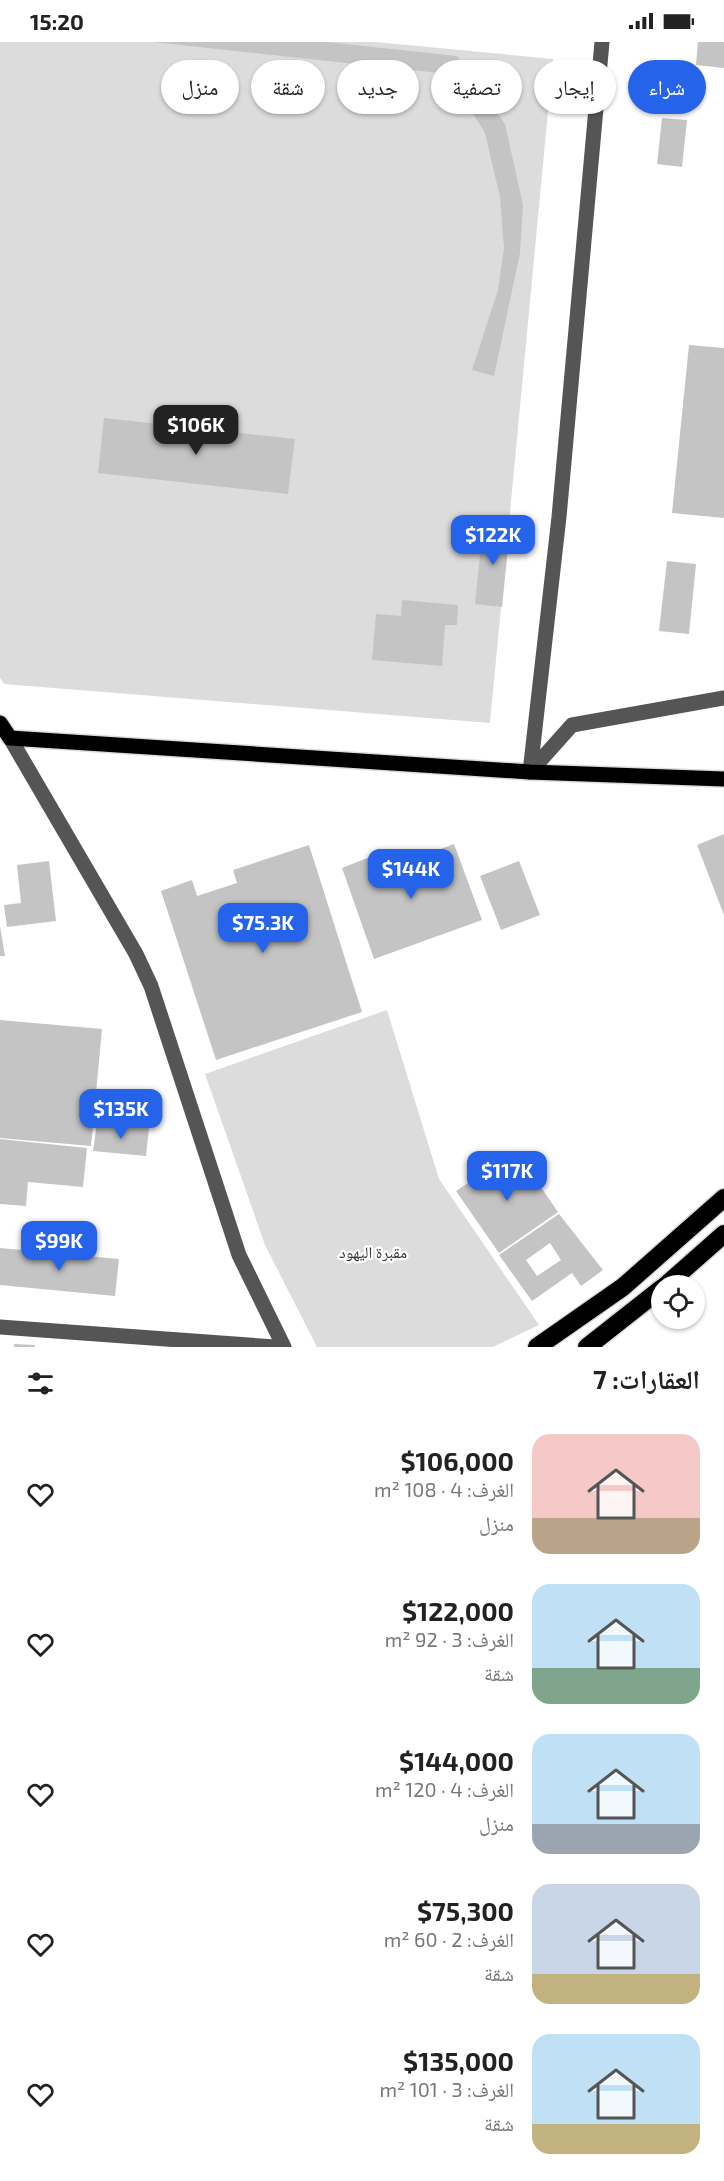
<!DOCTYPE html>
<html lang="ar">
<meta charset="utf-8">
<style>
:root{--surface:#fff;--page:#f6f6f6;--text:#222;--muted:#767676;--accent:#2563eb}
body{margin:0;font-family:"Exo 2","Noto Naskh Arabic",sans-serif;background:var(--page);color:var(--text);direction:rtl;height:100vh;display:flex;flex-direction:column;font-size:22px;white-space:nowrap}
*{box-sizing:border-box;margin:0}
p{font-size:20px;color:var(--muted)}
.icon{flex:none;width:33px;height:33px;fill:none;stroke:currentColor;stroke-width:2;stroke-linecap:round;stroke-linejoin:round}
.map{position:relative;height:1305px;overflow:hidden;direction:ltr}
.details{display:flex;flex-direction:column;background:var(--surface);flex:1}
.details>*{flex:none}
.hud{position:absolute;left:18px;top:18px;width:688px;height:54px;direction:rtl;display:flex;gap:12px}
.controls{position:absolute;left:651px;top:1233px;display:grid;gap:12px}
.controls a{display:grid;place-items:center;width:54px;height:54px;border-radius:50%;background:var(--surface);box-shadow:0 2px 4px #0004;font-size:30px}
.price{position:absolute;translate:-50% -51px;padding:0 14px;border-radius:12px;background:var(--accent);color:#fff;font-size:20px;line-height:39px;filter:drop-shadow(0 2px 3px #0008)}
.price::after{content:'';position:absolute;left:50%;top:36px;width:18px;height:14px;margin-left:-9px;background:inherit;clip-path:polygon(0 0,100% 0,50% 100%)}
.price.current{background:#222;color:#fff}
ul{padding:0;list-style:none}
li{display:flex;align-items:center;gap:18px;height:150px;padding:0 24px}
li span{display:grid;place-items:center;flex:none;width:168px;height:120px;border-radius:18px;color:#555}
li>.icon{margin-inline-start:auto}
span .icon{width:72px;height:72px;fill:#fffc;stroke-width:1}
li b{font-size:26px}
h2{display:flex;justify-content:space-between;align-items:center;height:72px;padding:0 24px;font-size:26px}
.chip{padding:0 21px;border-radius:27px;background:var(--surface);box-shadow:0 2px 4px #0004;font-size:21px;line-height:54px}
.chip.current{background:var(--accent);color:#fff}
.status{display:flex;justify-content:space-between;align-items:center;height:42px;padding:0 30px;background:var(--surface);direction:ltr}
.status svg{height:16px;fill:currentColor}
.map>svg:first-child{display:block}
</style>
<div class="status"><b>15:20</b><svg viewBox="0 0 49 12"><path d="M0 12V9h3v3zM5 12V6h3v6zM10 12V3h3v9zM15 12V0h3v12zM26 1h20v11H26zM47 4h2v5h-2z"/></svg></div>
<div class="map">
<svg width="724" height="1305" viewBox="0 0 724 1305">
<rect width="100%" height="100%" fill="#fff"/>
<path fill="#dcdcdc" d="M 0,0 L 376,0 L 553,17 L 490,681 L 4,642 L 0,636 Z
M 387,968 L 439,1137 L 539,1283 L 493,1305 L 317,1305 L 265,1203 L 205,1032 Z"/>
<path fill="#c4c4c4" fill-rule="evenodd" d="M 153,0 L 327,0 L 457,14 L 505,82 L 523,163 L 520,211 L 494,334 L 472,328 L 498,248 L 504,206 L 500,155 L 485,91 L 448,32 Z
M 698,0 L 724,0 L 724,26 L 696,23 Z
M 662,76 L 687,78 L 682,125 L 657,122 Z
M 689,303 L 724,306 L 724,476 L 672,471 Z
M 104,376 L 295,397 L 288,452 L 98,431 Z
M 483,483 L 510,486 L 502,565 L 475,562 Z
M 667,519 L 696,522 L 689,592 L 659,589 Z
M 402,558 L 458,563 L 457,583 L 445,583 L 442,624 L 372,618 L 376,572 L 401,574 Z
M 724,792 L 724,873 L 697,803 Z
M 454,802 L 482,878 L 374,917 L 342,826 L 375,813 L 381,829 Z
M 309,803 L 362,970 L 216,1018 L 161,849 L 192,838 L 197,854 L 237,841 L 233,828 Z
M 49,819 L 56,879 L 7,885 L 4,863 L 21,861 L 17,823 Z
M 519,819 L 540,873 L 501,888 L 480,834 Z
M 0,884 L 5,914 L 0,914 Z
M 0,978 L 102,987 L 91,1104 L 0,1096 Z
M 97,1081 L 149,1086 L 146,1114 L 93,1109 Z
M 0,1097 L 87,1106 L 83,1145 L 28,1140 L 26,1164 L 0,1162 Z
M 516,1109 L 558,1170 L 499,1211 L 456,1149 Z
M 559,1172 L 603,1228 L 581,1244 L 572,1231 L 532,1259 L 499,1213 ZM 550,1201 L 561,1218 L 537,1234 L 526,1218 Z
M 0,1206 L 119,1217 L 115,1254 L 0,1243 Z
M 14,1302 L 35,1303 L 35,1305 L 14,1305 Z"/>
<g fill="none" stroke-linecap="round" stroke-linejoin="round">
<g stroke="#dbdbdb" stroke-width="18">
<path id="major" d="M 0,681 L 10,696 L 530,730 L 724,737"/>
</g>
<g stroke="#dbdbdb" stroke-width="21">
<path id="highway" d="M 665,1244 L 724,1192
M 537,1305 L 623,1245 L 724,1156
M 587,1305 L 662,1246"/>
</g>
<path stroke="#555" stroke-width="15" d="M 602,0 L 559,475 L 530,730 L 572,683 L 724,656
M 10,696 L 136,912 L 151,944 L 239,1213 L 284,1305
M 0,1285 L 275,1305"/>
<use href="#major" stroke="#000" stroke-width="15"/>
<use href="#highway" stroke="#000" stroke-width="18"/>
</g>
<g text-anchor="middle" stroke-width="4.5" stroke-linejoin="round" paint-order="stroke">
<g font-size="16" fill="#333" stroke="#fff">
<text x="373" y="1216">مقبرة اليهود</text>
</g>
</g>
</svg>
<div class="controls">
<a><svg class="icon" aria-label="locate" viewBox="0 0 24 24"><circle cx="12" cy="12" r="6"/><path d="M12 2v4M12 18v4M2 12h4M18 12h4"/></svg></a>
</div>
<b class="price current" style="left:196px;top:414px">$106K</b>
<b class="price" style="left:493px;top:524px">$122K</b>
<b class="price" style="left:411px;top:858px">$144K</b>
<b class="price" style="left:263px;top:912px">$75.3K</b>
<b class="price" style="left:121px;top:1098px">$135K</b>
<b class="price" style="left:507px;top:1160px">$117K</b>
<b class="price" style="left:59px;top:1230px">$99K</b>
<div class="hud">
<a class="chip current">شراء</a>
<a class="chip">إيجار</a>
<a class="chip">تصفية</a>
<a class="chip">جديد</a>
<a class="chip">شقة</a>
<a class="chip">منزل</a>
</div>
</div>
<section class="details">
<h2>العقارات: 7<svg class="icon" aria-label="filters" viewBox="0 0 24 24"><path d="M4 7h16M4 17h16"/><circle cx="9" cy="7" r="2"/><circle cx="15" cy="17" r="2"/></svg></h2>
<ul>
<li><span style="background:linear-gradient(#f6c9c9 70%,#b9a48a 0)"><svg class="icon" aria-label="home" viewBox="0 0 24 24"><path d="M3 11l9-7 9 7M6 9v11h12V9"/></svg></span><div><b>$106,000</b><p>الغرف: 4 · 108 m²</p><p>منزل</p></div><svg class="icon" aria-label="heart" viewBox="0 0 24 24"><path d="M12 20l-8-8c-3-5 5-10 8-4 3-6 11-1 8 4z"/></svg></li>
<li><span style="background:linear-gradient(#bfe0f5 70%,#7fa58c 0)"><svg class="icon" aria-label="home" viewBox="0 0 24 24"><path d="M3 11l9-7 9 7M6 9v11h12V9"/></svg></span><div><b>$122,000</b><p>الغرف: 3 · 92 m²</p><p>شقة</p></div><svg class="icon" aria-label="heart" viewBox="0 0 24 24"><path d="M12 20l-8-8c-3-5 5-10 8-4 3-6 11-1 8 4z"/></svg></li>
<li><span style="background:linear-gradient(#bfe0f5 75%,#9aa5b1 0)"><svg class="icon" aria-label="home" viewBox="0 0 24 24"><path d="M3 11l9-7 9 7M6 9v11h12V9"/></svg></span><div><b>$144,000</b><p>الغرف: 4 · 120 m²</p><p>منزل</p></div><svg class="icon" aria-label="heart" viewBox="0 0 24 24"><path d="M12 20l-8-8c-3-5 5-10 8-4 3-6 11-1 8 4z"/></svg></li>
<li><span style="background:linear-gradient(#c9d6e8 75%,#c2b280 0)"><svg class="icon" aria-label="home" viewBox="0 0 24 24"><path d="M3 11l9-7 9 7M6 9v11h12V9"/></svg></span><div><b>$75,300</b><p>الغرف: 2 · 60 m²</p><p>شقة</p></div><svg class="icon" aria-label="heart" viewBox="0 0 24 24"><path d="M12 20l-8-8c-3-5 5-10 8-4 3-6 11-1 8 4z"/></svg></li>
<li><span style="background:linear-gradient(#bfe0f5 75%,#c2b280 0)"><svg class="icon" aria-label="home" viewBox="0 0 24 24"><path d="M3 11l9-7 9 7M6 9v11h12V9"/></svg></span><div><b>$135,000</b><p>الغرف: 3 · 101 m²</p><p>شقة</p></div><svg class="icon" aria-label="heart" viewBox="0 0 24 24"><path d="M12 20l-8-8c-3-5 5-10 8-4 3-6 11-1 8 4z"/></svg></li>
</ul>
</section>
